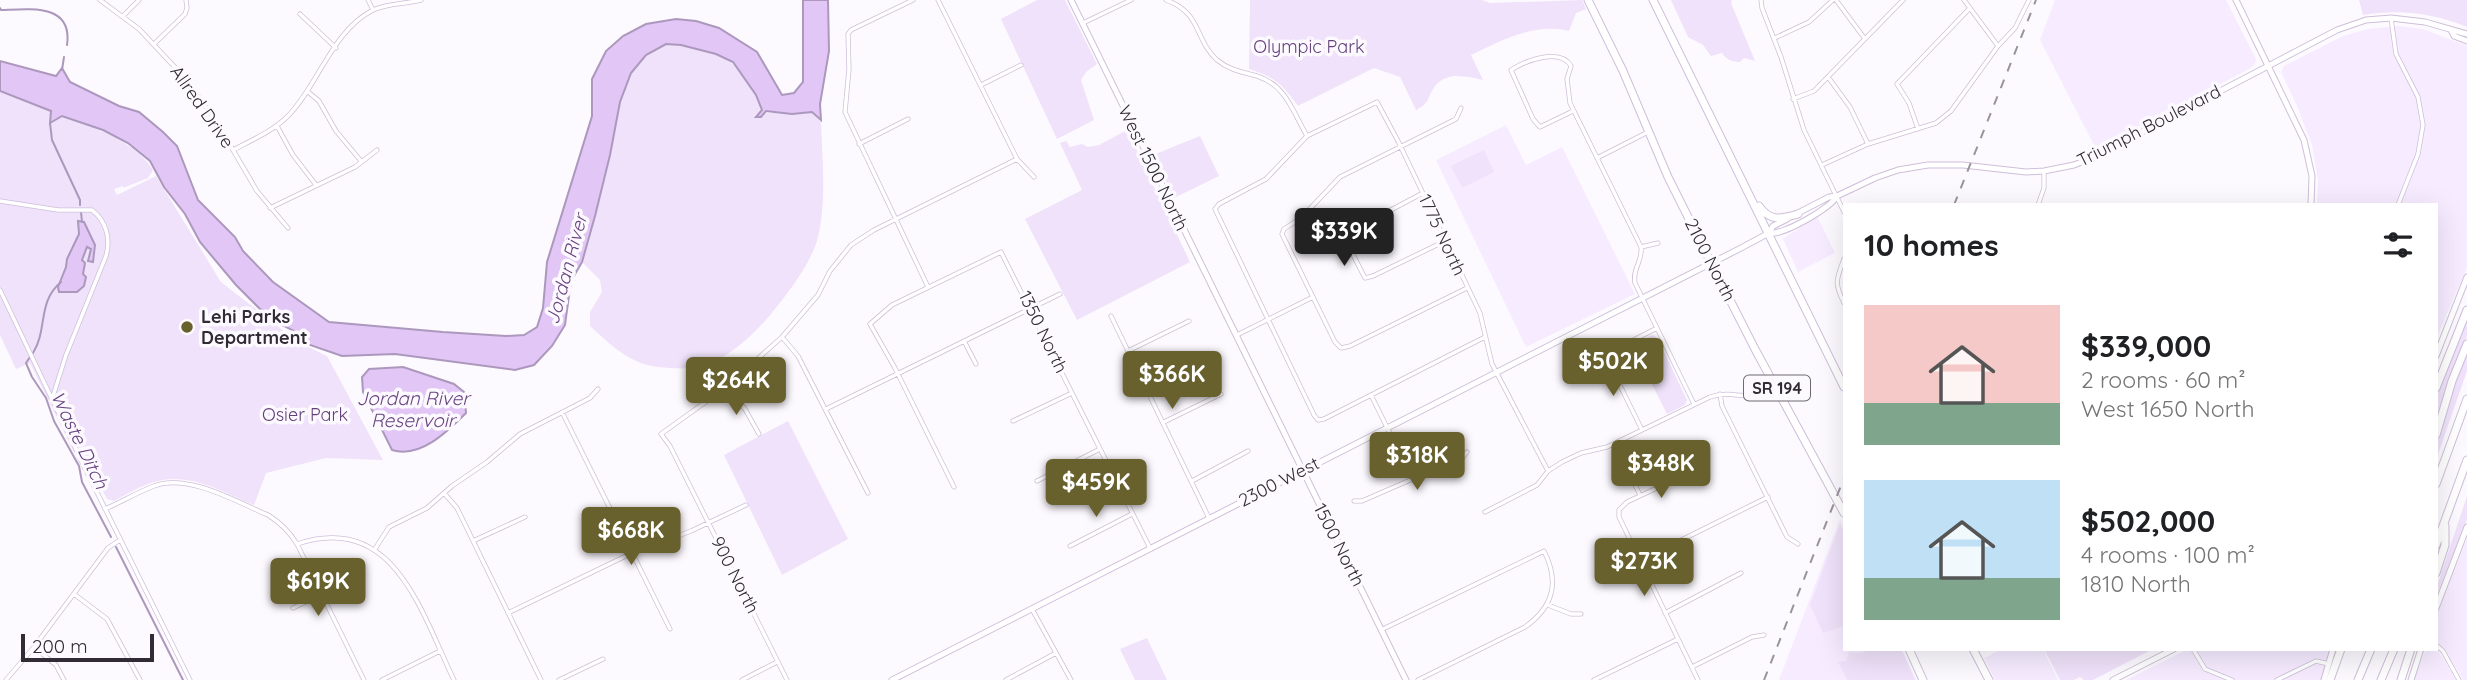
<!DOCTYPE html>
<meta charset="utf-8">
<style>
:root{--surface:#fff;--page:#f6f6f6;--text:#202124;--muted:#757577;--accent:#68602d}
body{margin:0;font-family:Quicksand,sans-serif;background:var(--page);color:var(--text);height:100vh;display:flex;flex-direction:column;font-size:26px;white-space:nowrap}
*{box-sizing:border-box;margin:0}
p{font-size:23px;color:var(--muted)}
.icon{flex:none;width:38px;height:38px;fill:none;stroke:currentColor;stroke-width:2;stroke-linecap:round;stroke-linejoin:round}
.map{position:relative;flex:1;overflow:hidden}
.sheet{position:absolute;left:1843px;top:203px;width:595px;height:448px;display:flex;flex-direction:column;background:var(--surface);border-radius:0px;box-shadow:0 7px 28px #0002}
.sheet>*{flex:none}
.scale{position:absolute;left:21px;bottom:18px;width:133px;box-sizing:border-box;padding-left:7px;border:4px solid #312b35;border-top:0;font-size:19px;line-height:24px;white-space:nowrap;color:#312b35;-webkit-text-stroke:5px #fdfaff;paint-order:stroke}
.price{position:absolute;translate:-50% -60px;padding:0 16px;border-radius:7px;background:var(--accent);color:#fff;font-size:23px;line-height:46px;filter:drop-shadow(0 2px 4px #0008)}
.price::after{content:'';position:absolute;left:50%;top:42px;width:21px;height:16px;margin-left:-10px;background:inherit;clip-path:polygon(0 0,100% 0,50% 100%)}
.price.current{background:#222;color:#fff}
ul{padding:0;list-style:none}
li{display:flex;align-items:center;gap:21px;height:175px;padding:0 21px}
li span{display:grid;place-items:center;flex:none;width:196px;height:140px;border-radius:0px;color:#555}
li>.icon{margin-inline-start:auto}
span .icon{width:84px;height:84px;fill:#fffc;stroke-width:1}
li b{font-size:30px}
h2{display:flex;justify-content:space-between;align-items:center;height:84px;padding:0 21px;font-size:30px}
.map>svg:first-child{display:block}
</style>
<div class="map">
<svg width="2467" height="680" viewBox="0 0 2467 680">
<rect width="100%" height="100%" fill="#fdfaff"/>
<path fill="#f6ebff" d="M 2055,0 L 2226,0 L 2256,59 L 2255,64 L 2251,68 L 2096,149 L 2040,40 Z
M 2398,26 L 2423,29 L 2467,46 L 2467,268 L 2436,339 L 2436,205 L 2317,205 L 2318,181 L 2312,145 L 2297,106 L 2281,72 L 2284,66 L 2343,36 L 2368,29 Z
M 1506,125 L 1526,165 L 1562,147 L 1635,294 L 1526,347 L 1436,160 Z
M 1817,216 L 1835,253 L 1798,272 L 1783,239 Z
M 1840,519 L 1844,529 L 1844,649 L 1902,649 L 1916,680 L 1779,680 Z
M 2467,539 L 2467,680 L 2463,680 L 2445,649 L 2436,641 L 2436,616 Z
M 2436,647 L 2456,680 L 2414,680 L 2426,649 L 2436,649 Z
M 2002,649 L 2043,649 L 2058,680 L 1995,680 L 1984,658 Z
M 2188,649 L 2330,649 L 2321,680 L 2126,680 Z"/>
<path fill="#efe2fa" d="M 1037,0 L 1065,0 L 1097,64 L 1086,72 L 1081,80 L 1094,120 L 1057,139 L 1001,19 Z
M 1250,0 L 1482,0 L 1490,3 L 1582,0 L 1586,9 L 1576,13 L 1569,31 C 1536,22 1500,41 1471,55 L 1483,80 C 1467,77 1449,71 1436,85 C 1426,97 1432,102 1416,110 L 1400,77 L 1374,68 L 1298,106 C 1282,84 1275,77 1249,69 Z
M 1671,0 L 1732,0 L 1731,3 L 1755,61 L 1744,58 L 1740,62 C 1733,62 1726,60 1722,53 L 1711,56 L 1703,45 L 1688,37 Z
M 2359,0 L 2467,0 L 2467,27 C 2433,13 2399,9 2363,15 Z
M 666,44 C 718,48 743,59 762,110 L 757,116 C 770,109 795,114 812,112 L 821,120 C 822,158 827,199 818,237 C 812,260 793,287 778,305 C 761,328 736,352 710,364 C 696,371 656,369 641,363 C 622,356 605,340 590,326 L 590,312 L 602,292 L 600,280 L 582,262 C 591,226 603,190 611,153 C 616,127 617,99 630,75 C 639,60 651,52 666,44 Z
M 0,85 L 80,115 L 84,124 C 110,134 138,146 153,170 L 148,178 L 123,188 L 123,186 L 114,189 L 117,195 L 156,176 L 221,282 L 298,342 L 327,356 L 383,460 L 326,458 L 266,473 L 254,505 C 223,492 188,471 154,482 C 140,486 127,494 114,501 L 107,499 L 94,474 L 86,477 L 30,363 L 16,369 L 0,335 Z
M 1127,130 L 1190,262 L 1077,320 L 1025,219 L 1082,190 L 1060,143 L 1066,141 L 1070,147 L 1082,144 L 1088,147 L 1099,145 Z
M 1200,136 L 1219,176 L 1174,198 L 1153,155 Z
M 1484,150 L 1494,172 L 1462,188 L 1451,166 Z
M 2467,320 L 2467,336 L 2436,423 L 2436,397 Z
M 1653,335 L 1658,339 L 1687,400 L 1685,405 L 1667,414 L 1632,345 Z
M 2467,348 L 2467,371 L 2436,460 L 2436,443 Z
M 788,421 L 848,539 L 782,575 L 724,455 Z
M 2467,496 L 2467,520 L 2436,597 L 2436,589 Z
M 1840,524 L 1844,534 L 1844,626 L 1823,633 L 1810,605 Z
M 1147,638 L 1167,680 L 1135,680 L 1120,649 Z
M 1869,649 L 1901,649 L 1915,680 L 1847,680 L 1838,662 L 1846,661 L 1849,652 L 1861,653 Z
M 2044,649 L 2153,649 L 2093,680 L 2084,680 L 2080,677 L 2074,680 L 2060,680 Z"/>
<path fill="#e1c6f6" stroke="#ac98bc" stroke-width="2" d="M 803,0 L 828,0 L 829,51 L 820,104 L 821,120 L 812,112 L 792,114 L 766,111 L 761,117 L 756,117 L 762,110 L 756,95 L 733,62 L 716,54 L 681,45 L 666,44 L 646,55 L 631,73 L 620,102 L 610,155 L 595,216 L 582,262 L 571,281 L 565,325 L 552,346 L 534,365 L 515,370 L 395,354 L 342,356 L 310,345 L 298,333 L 280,324 L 259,308 L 236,285 L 200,242 L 185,214 L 164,187 L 150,161 L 128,143 L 103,130 L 62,116 L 50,123 L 51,111 L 0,91 L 0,61 L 56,76 L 62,68 L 70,82 L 119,106 L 139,112 L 163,132 L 177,146 L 198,200 L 235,237 L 243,251 L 273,282 L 329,322 L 443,332 L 506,336 L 524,335 L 537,327 L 543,308 L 547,262 L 592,116 L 592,79 L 606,51 L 623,36 L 646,24 L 676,19 L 696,21 L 719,28 L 757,52 L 782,95 L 794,93 L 803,82 Z
M 78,221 L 84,222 L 95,245 L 93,262 L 88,261 L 91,249 L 87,247 L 82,260 L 85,263 L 83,274 L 86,277 L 84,286 L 77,292 L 59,292 L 58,287 L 66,267 L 67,259 L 79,234 Z
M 403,367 L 454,384 L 464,392 L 466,413 C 448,431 420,459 392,450 L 363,392 L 362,377 L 369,369 Z"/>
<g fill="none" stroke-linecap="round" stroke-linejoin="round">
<path stroke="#ac98bc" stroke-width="2" d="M 0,8 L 1,10 C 30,9 73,3 67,45
M 62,70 L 64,57
M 50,123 L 52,140 L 80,200 L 80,205
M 81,212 L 82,222
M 33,353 C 48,329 37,302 61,282
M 30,357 L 26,363 L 32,377 L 46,398 L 54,421 L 79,466 L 82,482 L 111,537
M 116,547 L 183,680"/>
<g stroke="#cebfd9" stroke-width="5">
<path id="street" d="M 100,0 L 139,29 L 185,78 L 216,121 L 257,191 L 288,228
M 368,0 L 373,10
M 913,0 L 851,30 L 848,34 L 849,69 L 845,112 L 928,287
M 938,0 L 1017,159 L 1034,177
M 1166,0 C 1202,13 1194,39 1217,60 C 1229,70 1242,72 1257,76 C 1286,85 1293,112 1307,136
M 1761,0 L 1762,8 L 1781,57 L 1804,130 L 1844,212
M 1836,0 L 1865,39
M 1964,0 L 1998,46
M 300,14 L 336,48
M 123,16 L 139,0
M 2391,18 L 2396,54 L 2418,97 L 2423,125 L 2418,154 L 2398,205
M 1083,23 L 1131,0
M 1775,38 L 1809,22 L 1833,0
M 154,44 L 185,14 L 187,8 L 186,0
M 1828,77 L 1850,107 L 1868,144
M 981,85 L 1021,65
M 307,91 L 319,101 L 336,131 L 361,161
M 1793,99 L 1814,91 L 1903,0
M 1461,108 L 1456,119 L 1340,177 L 1301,218 L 1284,229 L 1282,234 L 1335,342 L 1341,348 L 1350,346 L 1467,288
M 1573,111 L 1540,127 L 1533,119 L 1511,70 C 1525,61 1560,47 1571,66 L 1567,79 L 1570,103 L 1641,247 C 1643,261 1632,269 1635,283 L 1694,404
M 277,126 L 293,155 L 316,185
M 1918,129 L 1909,103 L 1897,84 L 1970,8
M 859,144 L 908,119
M 233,150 C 252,140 273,131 288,116 C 319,84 332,31 373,10 C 387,3 406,4 421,0
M 1597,158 L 1648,132
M 1822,165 L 1868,144 L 1936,123 L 1951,111 L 1998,46 L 2015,28 L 2029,0
M 1423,193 L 1370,221 L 1348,245 L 1365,278 L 1373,276 L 1445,241
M 0,201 L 58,210 L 92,210 C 106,221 111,238 106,256 L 66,355 L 53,396
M 2038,205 L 2044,188 L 2044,171
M 270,208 L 355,167 L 377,150
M 1641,247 L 1658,243
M 1844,259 C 1836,280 1834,283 1844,303
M 0,290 L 82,462 L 190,680
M 1111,316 L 1209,518
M 1237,335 L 1313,297
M 782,337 L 798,356 L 868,493
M 1485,337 L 1324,419 L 1318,420 L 1314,415 L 1215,209 L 1219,204 L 1266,179 L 1307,136 L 1377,102 L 1398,141 L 1480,313 L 1492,364 L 1548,471
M 964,341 L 976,364
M 1128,351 L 1189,321
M 1605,355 L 1642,430
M 1585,365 L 1657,328
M 725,388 L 745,409 L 759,434
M 1720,394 L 1722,406 L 1787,537 L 1798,544
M 1371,395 L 1413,480
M 826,409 L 1060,294
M 562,412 L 670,629
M 1013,421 L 1072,393
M 1164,422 L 1221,394
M 1615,444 L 1640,495
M 1689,473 L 1627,502 L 1619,510 L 1619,517 L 1698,680
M 1037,481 L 1100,449
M 1192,481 L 1248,451
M 954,487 L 895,368 L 870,324 L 892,305 L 1001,252 L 1150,548
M 444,493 L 457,508 L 541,680
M 1354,501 L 1362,501 L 1463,457 L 1467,452
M 105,509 C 121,502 138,492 154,486 C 188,473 237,502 268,515 C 281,523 289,531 297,544 L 364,680
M 1485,512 L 1537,485 L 1548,471 L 1562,462 L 1581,453 L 1607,447 L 1710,397 C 1737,388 1748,405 1778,390
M 473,541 L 525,517
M 297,544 C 394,511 421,612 454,680
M 1070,546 L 1132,514
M 375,549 L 389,527 L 427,508 L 452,486 L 487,462 L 520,434 L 590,398 L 598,389
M 1639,561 L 1768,497
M 74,594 L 107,619 L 140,680
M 1548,605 L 1571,614 L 1581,614
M 293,608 L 320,595
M 1032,609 L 1071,680
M 508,613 L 632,553 L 691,531 L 746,505
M 1665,613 L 1741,573
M 1381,630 L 1544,551 C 1560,583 1553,607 1525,627 L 1418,680
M 2436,645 L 2443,651 L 2459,680
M 34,647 L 56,665 L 64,680
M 2193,649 L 2205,669 L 2232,680
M 1692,667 L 1752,637 L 1764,635
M 6,680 L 34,647 L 108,548 L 120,540
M 382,680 L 440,651
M 559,680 L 603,659
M 742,680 L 777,662
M 787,680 L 670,446 L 661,434 L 725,388 L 782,337 L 818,295 L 830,271 L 851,245 L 874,230 L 1017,159
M 1006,680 L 1056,653
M 1594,680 L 1678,639
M 2277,680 L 2316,661 L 2329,664"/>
</g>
<g stroke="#cebfd9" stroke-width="7">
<path id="secondary" d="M 1071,0 L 1406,680
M 2236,0 L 2304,140 L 2312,176 L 2311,205
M 2451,30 L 2454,36 L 2467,41
M 1796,214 L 1829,197 L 1837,196 L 1875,178 L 1898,170 L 1928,165 L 1963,165 L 2026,172 L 2044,171 L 2074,165 L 2094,157 L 2337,30 L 2366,20 L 2391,18 L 2425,22 L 2467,34
M 1769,233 C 1782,236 1831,208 1837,196
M 2436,356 L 2467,277
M 2436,608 L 2467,527
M 892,680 L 1741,248 L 1769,233 L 1773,226 L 1787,219
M 2113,680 L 2174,649
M 2324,680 L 2333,649
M 2411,680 L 2421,649"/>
</g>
<g stroke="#cebfd9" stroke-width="9">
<path id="highway" d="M 1588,0 L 1623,71 L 1668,177 L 1706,253 L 1756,351 L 1844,513
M 1653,0 L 1844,387
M 1759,206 C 1770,222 1781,219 1798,214
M 2436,388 L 2467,310
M 2436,435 L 2452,381 L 2467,344
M 2436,484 L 2467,399
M 2436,545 L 2467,460
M 2436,573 L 2445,545 L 2445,526
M 1909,649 L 1923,680
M 1973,649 L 1989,680
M 2330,680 L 2341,649
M 2358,680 L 2371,649
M 2381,680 L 2394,649
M 2401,680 L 2411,649"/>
</g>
<use href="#street" stroke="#fff" stroke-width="3.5"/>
<use href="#secondary" stroke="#fff" stroke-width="5"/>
<use href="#highway" stroke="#fff" stroke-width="7"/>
<path stroke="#99949c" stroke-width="2" stroke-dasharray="9 9" stroke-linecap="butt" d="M 1954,205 L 2036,0
M 1764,680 L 1844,478"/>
</g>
<circle fill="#68602d" stroke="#fdfaff" stroke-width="2.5" cx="187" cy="327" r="7"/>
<g text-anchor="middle" stroke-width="7" stroke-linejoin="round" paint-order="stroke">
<rect fill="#fdfaff" stroke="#6e6972" stroke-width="2" x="1744" y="375.5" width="66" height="25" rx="5"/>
<g font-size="16" font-weight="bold" fill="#312b35">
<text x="1777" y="394">SR 194</text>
</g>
<g font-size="18" fill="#623f7a" stroke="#fdfaff">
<text x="1309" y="53">Olympic Park</text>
<text x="305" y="421">Osier Park</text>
</g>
<g font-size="18" fill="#312b35" stroke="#fdfaff">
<text transform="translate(202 107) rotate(55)" y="6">Allred Drive</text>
<text transform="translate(2149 126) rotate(-27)" y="6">Triumph Boulevard</text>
<text transform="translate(1153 168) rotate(64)" y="6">West 1500 North</text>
<text transform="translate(1442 235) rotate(65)" y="6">1775 North</text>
<text transform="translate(1710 260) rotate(63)" y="6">2100 North</text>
<text transform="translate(1043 332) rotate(64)" y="6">1350 North</text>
<text transform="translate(1279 482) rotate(-27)" y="6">2300 West</text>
<text transform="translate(1339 545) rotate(63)" y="6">1500 North</text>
<text transform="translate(735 575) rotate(63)" y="6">900 North</text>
</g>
<g font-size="18" font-weight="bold" fill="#312b35" stroke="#fdfaff" text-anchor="start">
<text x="201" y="323">Lehi Parks<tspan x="201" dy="21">Department</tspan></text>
</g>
<g font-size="19" font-style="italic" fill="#684480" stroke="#fdfaff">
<text transform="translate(566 269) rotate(-75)" y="7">Jordan River</text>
<text x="413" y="405">Jordan River<tspan x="413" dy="22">Reservoir</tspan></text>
<text transform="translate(80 440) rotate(64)" y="7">Waste Ditch</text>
</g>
</g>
</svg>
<div class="scale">200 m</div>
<b class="price current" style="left:1344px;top:268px">$339K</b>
<b class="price" style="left:1613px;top:398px">$502K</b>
<b class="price" style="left:1172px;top:411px">$366K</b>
<b class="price" style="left:736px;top:417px">$264K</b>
<b class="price" style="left:1417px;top:492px">$318K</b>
<b class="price" style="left:1661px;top:500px">$348K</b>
<b class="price" style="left:1096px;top:519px">$459K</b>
<b class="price" style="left:631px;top:567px">$668K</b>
<b class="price" style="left:1644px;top:598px">$273K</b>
<b class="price" style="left:318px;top:618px">$619K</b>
<section class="sheet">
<h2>10 homes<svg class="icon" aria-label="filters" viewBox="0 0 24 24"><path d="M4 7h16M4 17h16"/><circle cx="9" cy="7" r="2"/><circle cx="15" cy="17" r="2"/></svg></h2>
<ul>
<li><span style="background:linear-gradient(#f6c9c9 70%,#7fa58c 0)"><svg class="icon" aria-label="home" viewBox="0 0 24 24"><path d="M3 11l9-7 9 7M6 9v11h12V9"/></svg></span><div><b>$339,000</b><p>2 rooms · 60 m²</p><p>West 1650 North</p></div></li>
<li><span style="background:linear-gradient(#bfe0f5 70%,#7fa58c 0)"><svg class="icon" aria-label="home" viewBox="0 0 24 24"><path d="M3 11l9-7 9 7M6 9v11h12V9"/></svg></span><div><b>$502,000</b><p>4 rooms · 100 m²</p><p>1810 North</p></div></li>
</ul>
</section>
</div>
